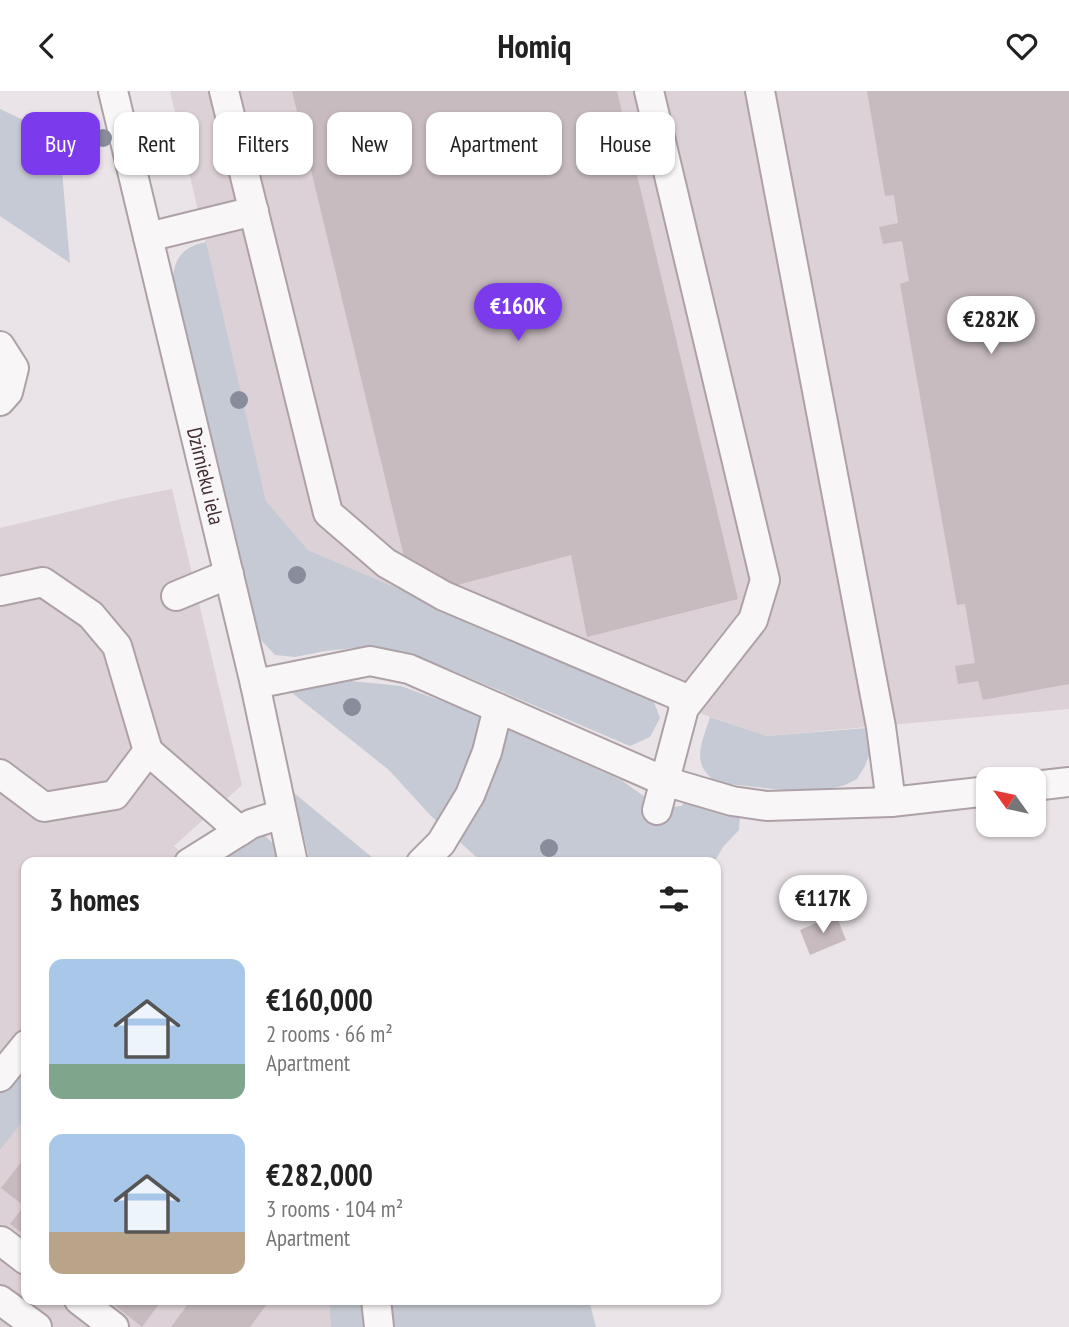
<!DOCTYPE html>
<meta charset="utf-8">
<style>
:root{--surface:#fff;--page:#f6f6f6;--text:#222;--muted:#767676;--accent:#7c3aed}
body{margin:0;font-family:"PT Sans Narrow",sans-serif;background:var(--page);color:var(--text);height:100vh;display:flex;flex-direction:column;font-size:26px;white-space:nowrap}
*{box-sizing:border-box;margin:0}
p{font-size:23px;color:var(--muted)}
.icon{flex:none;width:38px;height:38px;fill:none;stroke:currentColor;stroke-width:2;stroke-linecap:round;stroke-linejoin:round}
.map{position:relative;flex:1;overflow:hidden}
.side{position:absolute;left:21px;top:766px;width:700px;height:448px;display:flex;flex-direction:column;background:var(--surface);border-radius:14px;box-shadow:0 2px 5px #0004}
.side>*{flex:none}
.banner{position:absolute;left:21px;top:21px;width:700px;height:63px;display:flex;gap:14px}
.needle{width:46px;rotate:303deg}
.tools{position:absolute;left:976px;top:676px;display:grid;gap:14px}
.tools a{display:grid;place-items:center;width:70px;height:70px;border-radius:14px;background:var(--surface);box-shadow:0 2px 5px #0004;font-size:35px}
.price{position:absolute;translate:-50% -60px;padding:0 16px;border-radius:24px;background:#fff;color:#222;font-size:23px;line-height:46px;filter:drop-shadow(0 2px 4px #0008)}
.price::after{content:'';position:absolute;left:50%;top:42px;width:21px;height:16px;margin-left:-10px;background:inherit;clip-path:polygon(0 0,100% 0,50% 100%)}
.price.on{background:var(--accent);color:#fff}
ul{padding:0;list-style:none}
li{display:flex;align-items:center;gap:21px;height:175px;padding:0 28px}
li span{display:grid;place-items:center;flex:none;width:196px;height:140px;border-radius:14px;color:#555}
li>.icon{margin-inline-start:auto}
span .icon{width:84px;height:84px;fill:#fffc;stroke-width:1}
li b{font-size:30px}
h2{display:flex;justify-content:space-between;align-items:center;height:84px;padding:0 28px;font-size:30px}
.pill{padding:0 24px;border-radius:14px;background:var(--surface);box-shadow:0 2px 5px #0004;font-size:24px;line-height:63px}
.pill.on{background:var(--accent);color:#fff}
header{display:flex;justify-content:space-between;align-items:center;height:91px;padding:0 28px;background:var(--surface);font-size:32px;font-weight:700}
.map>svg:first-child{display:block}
</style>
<header><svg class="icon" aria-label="back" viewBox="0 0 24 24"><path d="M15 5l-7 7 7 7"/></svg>Homiq<svg class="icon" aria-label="heart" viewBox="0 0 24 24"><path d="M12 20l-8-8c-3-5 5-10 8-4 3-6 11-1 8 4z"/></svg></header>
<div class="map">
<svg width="1069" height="1236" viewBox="0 0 1069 1236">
<rect width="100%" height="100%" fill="#eae3e7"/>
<path fill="#dcd1d6" d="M 170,0 L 1069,0 L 1069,618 L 767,645 L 652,606 L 308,459 L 266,410 Z
M 172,398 L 242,694 L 174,755 L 193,772 L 26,772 L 26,1209 L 329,1209 L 331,1236 L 0,1236 L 0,437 L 126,407 Z"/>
<path fill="#c5cad4" d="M 0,18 L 59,46 L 70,172 L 0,125 Z
M 206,151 L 266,410 L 308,459 L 652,606 L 660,627 L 650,646 L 630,655 L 413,563 L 373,555 L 325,560 L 295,566 L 275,564 L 262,550 L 252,530 L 173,188 C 174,167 184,155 206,151 Z
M 351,590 L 401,595 L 455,615 L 621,689 L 645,706 L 643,713 L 669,724 L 672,716 L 682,715 L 684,710 L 740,723 L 739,739 L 723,756 L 714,772 L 483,772 L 431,725 L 389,679 L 291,601 Z
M 710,626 L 767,645 L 867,637 L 872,656 L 865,675 L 857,688 L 845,694 L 813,702 L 718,692 C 689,673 702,653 710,626 Z
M 294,702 L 379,772 L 310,772 Z
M 265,745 L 276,755 L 279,772 L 211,772 L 250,746 Z
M 26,969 L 26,1026 L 0,1059 L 0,1001 Z
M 329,1209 L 362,1209 L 364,1236 L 331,1236 Z
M 391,1209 L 589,1209 L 596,1236 L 394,1236 Z"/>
<path fill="#c7bbc0" d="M 292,0 L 617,0 L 738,508 L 587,546 L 571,464 L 446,497 L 406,474 Z
M 867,0 L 1069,0 L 1069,593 L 983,609 L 978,590 L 958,593 L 955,575 L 975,572 L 965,513 L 957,514 L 900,193 L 909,190 L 902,150 L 883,153 L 879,136 L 898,132 L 894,104 L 885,105 Z
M 836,824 L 846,849 L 810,864 L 800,839 Z
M 26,1065 L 26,1145 L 10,1133 L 24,1115 L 1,1097 Z
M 108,1209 L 162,1209 L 142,1236 Z
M 191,1209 L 270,1209 L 250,1236 L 171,1236 Z"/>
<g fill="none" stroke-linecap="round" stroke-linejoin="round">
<g stroke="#ada1a7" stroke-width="32">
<g id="minor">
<path id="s1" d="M 113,0 L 255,593 L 293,772"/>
<path d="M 224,0 L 328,422 L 386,472 L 444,505 L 680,605 L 684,617"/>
<path d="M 649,0 L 765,489 L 753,529 L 684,617 L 657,719"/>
<path d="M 760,0 L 881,636 L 891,711"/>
<path d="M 148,146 L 254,120"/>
<path d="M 0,255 L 14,277 L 8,301 L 0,310"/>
<path d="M 0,500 L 43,491 L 91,524 L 117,555 L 148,660 L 115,704 L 44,716 L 0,683"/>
<path d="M 176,505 L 229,483"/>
<path d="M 255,593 L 370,570 L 409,578 L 664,690 L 732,710 L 767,715 L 891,711 L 989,700"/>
<path d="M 148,660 L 240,740"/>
<path d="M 1034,695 L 1069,691"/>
<path d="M 189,772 L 251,733 L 282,723"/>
<path d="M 421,772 L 441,752 L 470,704 L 487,661 L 498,617"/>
<path d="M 0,986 L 26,954"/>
<path d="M 1,1150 L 26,1169"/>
<path d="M 0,1209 L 37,1236"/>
<path d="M 79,1209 L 114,1236"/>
<path d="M 376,1209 L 379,1236"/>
</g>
</g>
<use href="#minor" stroke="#f9f6f7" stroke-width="28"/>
</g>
<g fill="#898c9b">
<circle cx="103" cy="47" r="9"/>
<circle cx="239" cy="309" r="9"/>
<circle cx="297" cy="484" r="9"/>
<circle cx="352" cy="616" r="9"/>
<circle cx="549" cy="757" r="9"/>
</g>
<g text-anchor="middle" stroke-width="5" stroke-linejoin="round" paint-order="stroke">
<g font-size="21" fill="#412c36" stroke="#f8f3f5">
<text dy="7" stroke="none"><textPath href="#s1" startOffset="396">Dzirnieku iela</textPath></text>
</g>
</g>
</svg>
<div class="tools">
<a><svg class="needle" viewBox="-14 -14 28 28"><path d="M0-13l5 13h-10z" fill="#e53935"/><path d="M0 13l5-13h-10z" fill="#767676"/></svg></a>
</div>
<b class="price on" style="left:518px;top:252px">€160K</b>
<b class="price" style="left:991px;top:265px">€282K</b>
<b class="price" style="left:823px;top:844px">€117K</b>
<div class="banner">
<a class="pill on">Buy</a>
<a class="pill">Rent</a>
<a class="pill">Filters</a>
<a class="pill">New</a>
<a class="pill">Apartment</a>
<a class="pill">House</a>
</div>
<section class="side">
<h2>3 homes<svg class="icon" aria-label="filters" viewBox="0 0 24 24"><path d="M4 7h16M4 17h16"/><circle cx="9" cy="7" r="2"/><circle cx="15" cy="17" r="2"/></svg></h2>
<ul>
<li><span style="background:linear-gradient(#a9c7e8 75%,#7fa58c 0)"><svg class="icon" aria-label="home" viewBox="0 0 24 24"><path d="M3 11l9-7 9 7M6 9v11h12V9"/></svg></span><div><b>€160,000</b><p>2 rooms · 66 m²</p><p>Apartment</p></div></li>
<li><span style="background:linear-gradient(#a9c7e8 70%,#b9a48a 0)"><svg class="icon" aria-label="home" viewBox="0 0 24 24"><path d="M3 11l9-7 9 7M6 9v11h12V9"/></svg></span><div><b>€282,000</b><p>3 rooms · 104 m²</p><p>Apartment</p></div></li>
</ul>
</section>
</div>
